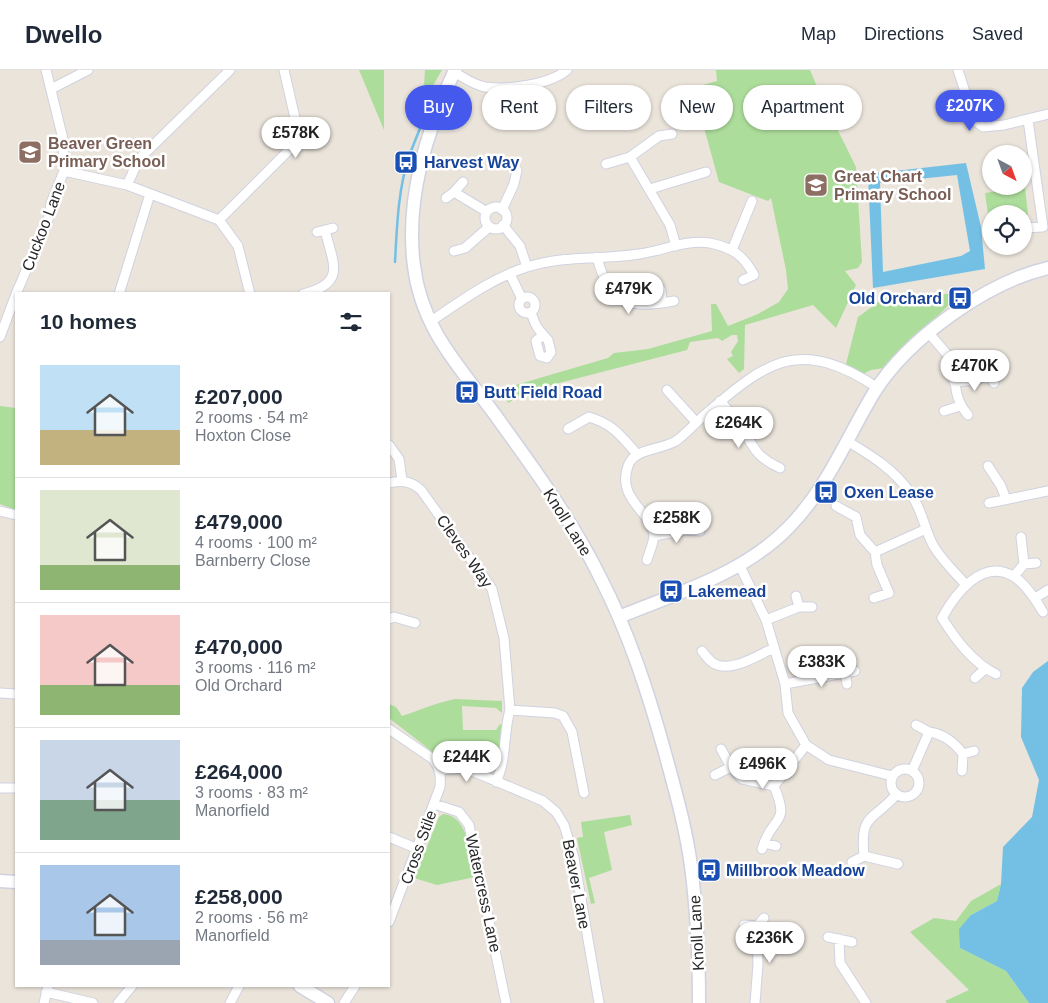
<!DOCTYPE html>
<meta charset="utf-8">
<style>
:root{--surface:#fff;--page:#f6f6f7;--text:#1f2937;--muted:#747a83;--line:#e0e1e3;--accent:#455aec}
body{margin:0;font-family:Helvetica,sans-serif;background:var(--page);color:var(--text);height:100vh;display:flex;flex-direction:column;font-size:19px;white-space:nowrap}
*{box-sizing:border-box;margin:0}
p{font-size:16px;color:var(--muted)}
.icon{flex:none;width:28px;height:28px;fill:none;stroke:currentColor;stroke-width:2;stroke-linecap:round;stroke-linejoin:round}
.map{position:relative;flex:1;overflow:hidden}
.details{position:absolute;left:15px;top:222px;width:375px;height:695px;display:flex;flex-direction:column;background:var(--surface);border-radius:0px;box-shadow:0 1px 4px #0004}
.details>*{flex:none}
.hud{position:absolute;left:405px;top:15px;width:475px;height:45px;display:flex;gap:10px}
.needle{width:32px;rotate:139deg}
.buttons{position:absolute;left:982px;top:75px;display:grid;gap:10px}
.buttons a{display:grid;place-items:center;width:50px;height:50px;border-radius:50%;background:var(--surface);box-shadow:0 1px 4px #0004;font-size:25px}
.price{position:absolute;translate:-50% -42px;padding:0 11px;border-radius:18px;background:#fff;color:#222;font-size:16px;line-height:32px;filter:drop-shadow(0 1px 2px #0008)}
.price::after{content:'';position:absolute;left:50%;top:30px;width:15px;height:11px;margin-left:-8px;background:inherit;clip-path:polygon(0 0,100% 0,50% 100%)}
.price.current{background:var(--accent);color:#fff}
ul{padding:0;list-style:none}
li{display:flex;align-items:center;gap:15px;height:125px;padding:0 25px}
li+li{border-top:1px solid var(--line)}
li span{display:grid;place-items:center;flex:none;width:140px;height:100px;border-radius:0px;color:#555}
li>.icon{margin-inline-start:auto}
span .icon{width:60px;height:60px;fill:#fffc;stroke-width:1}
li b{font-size:21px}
h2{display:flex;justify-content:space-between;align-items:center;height:60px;padding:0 25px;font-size:21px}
.tag{padding:0 18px;border-radius:22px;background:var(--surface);box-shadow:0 1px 4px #0004;font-size:18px;line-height:45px}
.tag.current{background:var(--accent);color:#fff}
header{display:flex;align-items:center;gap:30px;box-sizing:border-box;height:70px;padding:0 25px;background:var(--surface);border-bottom:1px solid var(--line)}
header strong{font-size:24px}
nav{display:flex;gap:28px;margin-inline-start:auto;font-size:18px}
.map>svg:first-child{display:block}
</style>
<header>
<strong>Dwello</strong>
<nav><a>Map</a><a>Directions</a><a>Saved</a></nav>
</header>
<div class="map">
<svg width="1048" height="933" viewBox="0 0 1048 933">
<rect width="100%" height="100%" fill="#eae4db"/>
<path fill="#addd9b" d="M 359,0 L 384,0 L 384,60 Z
M 425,0 L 442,0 L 423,33 Z
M 716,0 L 810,0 L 821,26 L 856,97 L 862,192 L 858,198 L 845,201 L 856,215 L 836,258 L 813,235 L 745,255 L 744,299 L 739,303 L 727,289 L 733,286 L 731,282 L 738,271 L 737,265 L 732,265 L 722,271 L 718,268 L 690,272 L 687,280 L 532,320 L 508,333 L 502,319 L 608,288 L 614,283 L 648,279 L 712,261 L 711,234 L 716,234 L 728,256 L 758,244 L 779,232 L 788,219 L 786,200 L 771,128 L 768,131 L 719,112 L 693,18 L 717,11 Z
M 1025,117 L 1028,145 L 991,144 L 991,151 L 989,151 L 985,123 Z
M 961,223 L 885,298 L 871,300 L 863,304 L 846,294 L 858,247 L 884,228 Z
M 0,336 L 16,338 L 16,440 L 0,434 Z
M 455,629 L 502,631 L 502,643 L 496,638 L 462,636 L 463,660 L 496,660 L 500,654 L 503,655 C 502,670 506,691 491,699 L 441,691 L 425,676 L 389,648 L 389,634 L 396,637 L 402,646 C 420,640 436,633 455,629 Z
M 443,744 C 469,745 471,788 475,807 L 437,815 L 414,808 L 439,747 Z
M 630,745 L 632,755 L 604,762 L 612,800 L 589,808 L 595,833 L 591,834 L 577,768 L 583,767 L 581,752 Z
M 1001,814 L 997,831 L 971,845 L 960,878 L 1006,901 L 1029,933 L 947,933 L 945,931 L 969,920 L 910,862 L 934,848 L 956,851 L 971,831 Z"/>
<path fill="#74c0e5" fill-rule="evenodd" d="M 966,93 L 981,157 L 985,199 L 873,218 L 868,104 ZM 957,105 L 970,181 L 961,186 L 883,202 L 880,113 Z
M 1048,591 L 1048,933 L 1029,933 L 1006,901 L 960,878 L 959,859 L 971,845 L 997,831 L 1001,814 L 1003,777 L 1032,747 L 1039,710 L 1021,667 L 1022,618 L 1033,602 Z"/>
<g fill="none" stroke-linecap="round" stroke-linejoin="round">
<path stroke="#74c0e5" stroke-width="2.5" d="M 411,81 L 430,33
M 395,192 C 397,156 398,120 409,86"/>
<g stroke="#d0d2e0" stroke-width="11">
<path id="street" d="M 958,0 L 974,50 L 983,57 L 1004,55 L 1048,44
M 454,2 C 464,8 474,15 485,17 C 508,20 549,15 567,0
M 51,19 L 88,0
M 630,87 L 670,155 L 676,176
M 606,94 L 630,87 L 659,66 L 672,64
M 64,101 L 127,115 L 219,150 L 238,176 L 250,224
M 463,112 L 454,122 L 487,142
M 127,115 L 139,89 L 230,0
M 650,119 L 706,102
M 446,128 L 454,122
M485 148a11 11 0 1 1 22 0a11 11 0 1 1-22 0Z
M 502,140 L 514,114 L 517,100
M 219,150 L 288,81 L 298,61 L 284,0
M 503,155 L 520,176 L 527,197
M 1024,158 L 1043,157 L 1028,50
M 317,162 L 333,158
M 732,180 L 752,131
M 454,181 L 465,178 L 489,157
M 597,187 C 609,235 629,239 674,231
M 510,204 L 522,229
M 661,220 L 662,233
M 16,224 L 49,147 L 51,133 L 64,101 L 63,69 L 46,0
M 119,224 L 150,124
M 303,224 C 347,213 333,194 325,160
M519 235a8 8 0 1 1 16 0a8 8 0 1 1-16 0Z
M 531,242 C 536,258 538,259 548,270 L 551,282 L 547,288 L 540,286 L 536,271 L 542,266
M 431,251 C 461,231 492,208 527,197 C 564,185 601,190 639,184 C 662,181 687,169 710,173 C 733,178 743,185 754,205 L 743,210
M 928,262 L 956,295 C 954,314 955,330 968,345
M 0,267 L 16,224
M 986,293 L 988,304 L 994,313
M 954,312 L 976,310 L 988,304
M 667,320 L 696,352
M 720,331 C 726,338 733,345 738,352 C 755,376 751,384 780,398
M 944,341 L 960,336
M 568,359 L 589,347 C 613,354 621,366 637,384
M 847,371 C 872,386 895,400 911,424 C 922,440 924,457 932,473 C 940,489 955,502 966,515
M 389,375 L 399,389 L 402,410
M 988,396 L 1001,416 L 1006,429
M 389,413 C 402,410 411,411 421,420 L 492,519 L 504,568 L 510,640 C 503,664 507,689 496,712
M 989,433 L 1048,421
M 836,436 L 856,447 L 860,465 L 875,482 L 877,495 L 889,523 L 874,528
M 0,441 L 16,445
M 687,448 L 687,460
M 654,466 L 687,460 L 700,461
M 875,482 L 926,459
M 647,490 C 649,483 654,472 654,465 C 651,441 616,429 628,396 C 634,378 661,380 676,371 C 687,363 697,351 707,343 C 770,288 802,268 878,318
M 739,494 L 766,550 L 785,614 L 788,643 L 806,675 L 829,690 L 892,706
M 1024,494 L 1036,493
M 1014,506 L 1024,494 L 1021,467
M 796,526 L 799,537
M 1035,528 L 1048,520
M 389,549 L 394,547 L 415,553
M 766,550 L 799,537 L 812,537
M 702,581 C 705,585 709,590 713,593 C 730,604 758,585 774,578
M 845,602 L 847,614
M 996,604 C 973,593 956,570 942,548 C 955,524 982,488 1013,506 C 1025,513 1036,530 1043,542
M 975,608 L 985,599
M 785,614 L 855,601
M 0,623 L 16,624
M 510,640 L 555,643 L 563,646 L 572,662 L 584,723
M 916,655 L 929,662
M 389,659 L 433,689 C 440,698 441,706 440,717 L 389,852
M 721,679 L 731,697 L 742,709 L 774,716
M 963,684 L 974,681
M891 713a14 14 0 1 1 28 0a14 14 0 1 1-28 0Z
M 440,700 L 465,698 L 543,731 L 556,742 L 564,755 L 574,788 L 599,933
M 912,701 L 929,662 C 944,664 954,672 963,684 L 962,701
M 715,705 L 731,697
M 0,718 L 16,718
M 896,725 C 872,752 860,743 864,786 L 898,794
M 434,734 L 459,742 L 469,755 L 506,933
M 389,767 L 418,779
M 764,773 L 776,776
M 762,779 C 772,744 791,757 774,716 L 806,675
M 852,792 L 864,786
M 744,855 L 757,856
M 828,867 L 852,872
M 839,869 L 840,893 L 866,933
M 46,922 L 93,933
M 44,933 L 48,916
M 118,933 L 132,916
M 230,933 L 239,916
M 344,933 L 355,916
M 755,933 L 758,894 L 757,862 L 757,856 L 764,848"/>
</g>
<g stroke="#d0d2e0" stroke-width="15">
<path id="secondary" d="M 455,0 C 427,61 405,128 414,196 C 422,263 465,302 501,353 C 537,403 573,452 600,507 C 629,563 648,622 665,683 C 675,720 686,758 691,796 C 697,842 699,887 699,933
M 619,547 C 677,523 743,504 788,458 C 827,419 847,367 875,321 C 909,268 987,212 1048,198
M 0,811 L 16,812
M 300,916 L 328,933"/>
</g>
<use href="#street" stroke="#fff" stroke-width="9"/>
<use href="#secondary" stroke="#fff" stroke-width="12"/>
</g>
<defs>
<g id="school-square" transform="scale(1.25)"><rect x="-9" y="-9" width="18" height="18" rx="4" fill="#8d6e63" stroke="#fff"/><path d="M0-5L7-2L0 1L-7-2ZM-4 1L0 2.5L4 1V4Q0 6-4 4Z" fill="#fff"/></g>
<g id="bus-square" transform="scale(1.25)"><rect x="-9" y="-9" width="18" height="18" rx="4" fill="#1a4fb4" stroke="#fff"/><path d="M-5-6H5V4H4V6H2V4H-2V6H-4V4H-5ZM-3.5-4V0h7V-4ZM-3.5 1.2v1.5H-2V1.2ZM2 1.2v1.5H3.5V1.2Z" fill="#fff"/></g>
</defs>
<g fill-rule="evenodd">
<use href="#school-square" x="30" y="82"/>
<use href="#bus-square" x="406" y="92"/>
<use href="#school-square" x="816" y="115"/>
<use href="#bus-square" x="960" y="228"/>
<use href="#bus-square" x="467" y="322"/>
<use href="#bus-square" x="826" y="422"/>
<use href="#bus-square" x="671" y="521"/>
<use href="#bus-square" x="709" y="800"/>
</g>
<g text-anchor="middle" stroke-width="5" stroke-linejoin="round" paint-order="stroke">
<g font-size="16" font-weight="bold" fill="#785e54" stroke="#fff" text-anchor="start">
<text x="48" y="79">Beaver Green<tspan x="48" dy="18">Primary School</tspan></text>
<text x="834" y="112">Great Chart<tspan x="834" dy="18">Primary School</tspan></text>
</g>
<g font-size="16" font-weight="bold" fill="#164399" stroke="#fff" text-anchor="start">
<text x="424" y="98">Harvest Way</text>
<text x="942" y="234" text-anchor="end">Old Orchard</text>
<text x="484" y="328">Butt Field Road</text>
<text x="844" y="428">Oxen Lease</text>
<text x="688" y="527">Lakemead</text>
<text x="726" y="806">Millbrook Meadow</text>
</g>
<g font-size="16" fill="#282828" stroke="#fff">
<text transform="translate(43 156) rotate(-69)" y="6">Cuckoo Lane</text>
<text transform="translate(568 452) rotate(58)" y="6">Knoll Lane</text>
<text transform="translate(465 481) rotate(55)" y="6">Cleves Way</text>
<text transform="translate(418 777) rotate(-70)" y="6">Cross Stile</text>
<text transform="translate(577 814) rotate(79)" y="6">Beaver Lane</text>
<text transform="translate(484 823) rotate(78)" y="6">Watercress Lane</text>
<text transform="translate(696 863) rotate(-93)" y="6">Knoll Lane</text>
</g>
</g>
</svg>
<div class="buttons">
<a><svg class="needle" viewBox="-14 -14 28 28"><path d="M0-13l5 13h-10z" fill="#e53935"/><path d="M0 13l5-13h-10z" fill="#747a83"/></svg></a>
<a><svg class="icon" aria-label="locate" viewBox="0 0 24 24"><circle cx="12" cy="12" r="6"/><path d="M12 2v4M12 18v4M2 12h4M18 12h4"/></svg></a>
</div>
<b class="price current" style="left:970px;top:62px">£207K</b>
<b class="price" style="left:296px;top:89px">£578K</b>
<b class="price" style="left:629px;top:245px">£479K</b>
<b class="price" style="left:975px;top:322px">£470K</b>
<b class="price" style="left:739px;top:379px">£264K</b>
<b class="price" style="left:677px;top:474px">£258K</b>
<b class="price" style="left:822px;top:618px">£383K</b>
<b class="price" style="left:467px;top:713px">£244K</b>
<b class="price" style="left:763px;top:720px">£496K</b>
<b class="price" style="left:770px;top:894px">£236K</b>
<div class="hud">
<a class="tag current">Buy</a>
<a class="tag">Rent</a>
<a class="tag">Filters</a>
<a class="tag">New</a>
<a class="tag">Apartment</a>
</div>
<section class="details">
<h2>10 homes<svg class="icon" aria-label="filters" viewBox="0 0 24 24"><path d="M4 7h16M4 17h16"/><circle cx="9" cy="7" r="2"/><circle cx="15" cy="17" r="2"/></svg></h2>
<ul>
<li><span style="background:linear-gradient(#bfe0f5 65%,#c2b280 0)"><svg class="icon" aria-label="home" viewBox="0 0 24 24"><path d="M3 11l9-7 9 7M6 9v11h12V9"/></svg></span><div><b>£207,000</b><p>2 rooms · 54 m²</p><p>Hoxton Close</p></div></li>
<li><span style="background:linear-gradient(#dfe7d0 75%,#8fb573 0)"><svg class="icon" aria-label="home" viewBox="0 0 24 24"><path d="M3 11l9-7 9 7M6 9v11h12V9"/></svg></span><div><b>£479,000</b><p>4 rooms · 100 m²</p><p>Barnberry Close</p></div></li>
<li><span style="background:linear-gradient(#f6c9c9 70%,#8fb573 0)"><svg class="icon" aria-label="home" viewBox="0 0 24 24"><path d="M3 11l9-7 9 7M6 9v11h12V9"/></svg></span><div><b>£470,000</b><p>3 rooms · 116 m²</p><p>Old Orchard</p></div></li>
<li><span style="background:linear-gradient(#c9d6e8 60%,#7fa58c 0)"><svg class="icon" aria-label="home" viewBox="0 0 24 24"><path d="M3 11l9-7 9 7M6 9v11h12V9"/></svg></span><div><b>£264,000</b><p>3 rooms · 83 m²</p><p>Manorfield</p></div></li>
<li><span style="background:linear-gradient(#a9c7e8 75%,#9aa5b1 0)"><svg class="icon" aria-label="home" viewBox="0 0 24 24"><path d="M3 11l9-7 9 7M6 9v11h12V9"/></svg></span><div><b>£258,000</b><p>2 rooms · 56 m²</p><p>Manorfield</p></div></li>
</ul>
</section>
</div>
